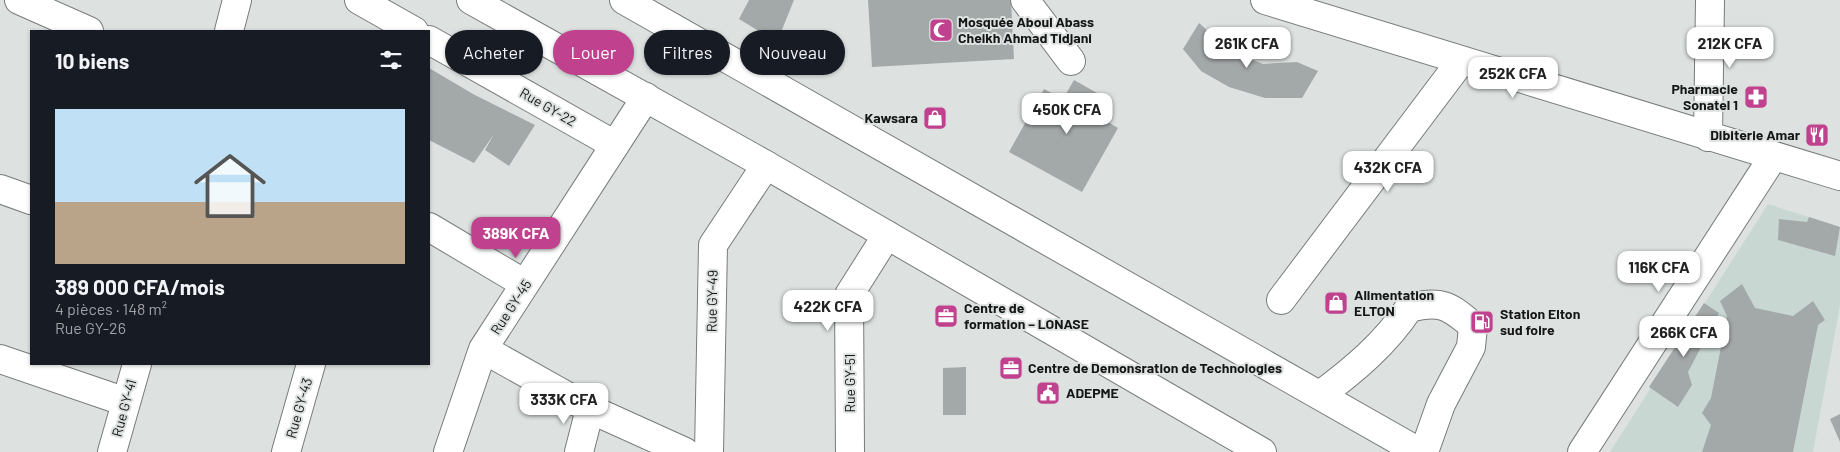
<!DOCTYPE html>
<html lang="fr">
<meta charset="utf-8">
<style>
:root{--surface:#171b24;--page:#242831;--text:#f1f3f6;--muted:#9ea1a6;--line:#363941;--accent:#c0418d}
body{margin:0;font-family:Barlow,sans-serif;background:var(--page);color:var(--text);height:100vh;display:flex;flex-direction:column;font-size:19px;white-space:nowrap}
*{box-sizing:border-box;margin:0}
p{font-size:16px;color:var(--muted)}
.icon{flex:none;width:28px;height:28px;fill:none;stroke:currentColor;stroke-width:2;stroke-linecap:round;stroke-linejoin:round}
.map{position:relative;flex:1;overflow:hidden}
.panel{position:absolute;left:30px;top:30px;width:400px;height:335px;display:flex;flex-direction:column;background:var(--surface);border-radius:0px;box-shadow:0 1px 4px #0004}
.panel>*{flex:none}
.banner{position:absolute;left:445px;top:30px;width:475px;height:45px;display:flex;gap:10px}
.price{position:absolute;translate:-50% -42px;padding:0 11px;border-radius:10px;background:#fff;color:#222;font-size:16px;line-height:32px;filter:drop-shadow(0 1px 2px #0008)}
.price::after{content:'';position:absolute;left:50%;top:30px;width:15px;height:11px;margin-left:-8px;background:inherit;clip-path:polygon(0 0,100% 0,50% 100%)}
.price.active{background:var(--accent);color:#fff}
ul{padding:0;list-style:none}
li{display:grid;align-content:center;gap:10px;height:265px;padding:0 25px}
li+li{border-top:1px solid var(--line)}
li span{display:grid;place-items:center;height:155px;border-radius:0px;color:#555}
li>.icon{margin-inline-start:auto}
span .icon{width:90px;height:90px;fill:#fffc;stroke-width:1}
li b{font-size:21px}
h2{display:flex;justify-content:space-between;align-items:center;height:60px;padding:0 25px;font-size:21px}
.chip{padding:0 18px;border-radius:22px;background:var(--surface);box-shadow:0 1px 4px #0004;font-size:18px;line-height:45px}
.chip.active{background:var(--accent);color:#fff}
.map>svg:first-child{display:block}
</style>
<div class="map">
<svg width="1840" height="452" viewBox="0 0 1840 452">
<rect width="100%" height="100%" fill="#dde2e1"/>
<path fill="#c9d7d3" d="M 1768,204 L 1840,227 L 1840,306 L 1813,452 L 1610,452 Z"/>
<path fill="#a3a8a9" d="M 749,0 L 794,0 L 777,42 L 739,19 Z
M 868,0 L 1011,0 L 1014,59 L 872,67 Z
M 1199,23 L 1230,51 L 1263,64 L 1297,62 L 1318,71 L 1302,98 L 1265,98 L 1229,87 L 1201,71 L 1183,49 Z
M 429,68 L 473,94 L 535,125 L 509,166 L 485,150 L 494,134 L 474,163 L 429,140 Z
M 1074,80 L 1113,102 L 1103,119 L 1118,128 L 1082,192 L 1009,152 L 1044,89 L 1063,99 Z
M 1809,217 L 1840,227 L 1835,256 L 1778,240 L 1779,219 L 1807,222 Z
M 1742,284 L 1755,308 L 1793,316 L 1813,301 L 1825,320 L 1818,325 L 1793,452 L 1702,452 L 1711,425 L 1702,413 L 1711,398 L 1727,316 L 1720,301 Z
M 1704,303 L 1719,313 L 1688,372 L 1692,385 L 1678,407 L 1649,387 Z
M 966,367 L 966,415 L 943,415 L 943,368 Z
M 1840,414 L 1840,442 L 1830,419 Z"/>
<g fill="none" stroke-linecap="round" stroke-linejoin="round">
<g stroke="#777b7a" stroke-width="30">
<path id="minor" d="M 19,0 L 89,31
M 359,0 L 414,31
M 1025,0 L 1071,61
M 1265,0 L 1840,176
M 229,31 L 237,0
M 429,40 L 615,145
M 1708,137 L 1710,0
M 0,189 L 31,200
M 429,227 L 525,284
M 1281,300 L 1461,61
M 483,349 L 590,409 L 685,452
M 0,359 L 126,402
M 1320,395 C 1354,370 1386,343 1409,308 C 1440,300 1449,305 1473,326 L 1471,347 L 1441,404 L 1424,452
M 112,452 L 137,364
M 286,452 L 311,364
M 448,452 L 483,349 L 646,97
M 579,452 L 590,409
M 709,452 L 713,245 L 766,165
M 850,452 L 849,295 L 887,235
M 1582,452 L 1773,157"/>
</g>
<g stroke="#777b7a" stroke-width="30">
<path id="major" d="M 471,0 L 766,165 L 1262,452
M 624,0 L 1419,452"/>
</g>
<use href="#minor" stroke="#fff" stroke-width="28"/>
<use href="#major" stroke="#fff" stroke-width="28"/>
</g>
<defs>
<g id="mosque-square" transform="scale(1.25)"><rect x="-9" y="-9" width="18" height="18" rx="4" fill="#c0418d" stroke="#dde2e1"/><path d="M3.5-4.9A6 6 0 1 0 3.5 4.9A5 5 0 1 1 3.5-4.9Z" fill="#fff"/></g>
<g id="pharmacy-square" transform="scale(1.25)"><rect x="-9" y="-9" width="18" height="18" rx="4" fill="#c0418d" stroke="#dde2e1"/><path d="M-2-6h4v4h4v4h-4v4h-4v-4h-4v-4h4Z" fill="#fff"/></g>
<g id="shop-square" transform="scale(1.25)"><rect x="-9" y="-9" width="18" height="18" rx="4" fill="#c0418d" stroke="#dde2e1"/><path d="M-5-2.5h2.3a2.7 3.5 0 0 1 5.4 0H5L5.5 6h-11ZM-1.5-2.5h3a1.5 2.3 0 0 0-3 0Z" fill="#fff"/></g>
<g id="restaurant-square" transform="scale(1.25)"><rect x="-9" y="-9" width="18" height="18" rx="4" fill="#c0418d" stroke="#dde2e1"/><path d="M-5-6h1v4h1v-4h1v4h1v-4h1v5L-1.5 .5V6h-2V.5L-5-1ZM5-6V6H3V1.5H1.5Q1.5-4 5-6Z" fill="#fff"/></g>
<g id="office-square" transform="scale(1.25)"><rect x="-9" y="-9" width="18" height="18" rx="4" fill="#c0418d" stroke="#dde2e1"/><path d="M-6-3h4V-5.5h4V-3h4V5H-6ZM-1-4.5V-3h2v-1.5ZM-6 0V1H6V0Z" fill="#fff"/></g>
<g id="fuel-square" transform="scale(1.25)"><rect x="-9" y="-9" width="18" height="18" rx="4" fill="#c0418d" stroke="#dde2e1"/><path d="M-5.5-6h7V0h2V4h1.3V-2.5L3-4.5l.8-.8L6-3V5H2.5V1h-1V6h-7ZM-4.2-4.7v3.2H.2V-4.7Z" fill="#fff"/></g>
<g id="civic-square" transform="scale(1.25)"><rect x="-9" y="-9" width="18" height="18" rx="4" fill="#c0418d" stroke="#dde2e1"/><path d="M-.6-6.5H3V-4.5H.6V-3L4-1V1h2V6H-6V1h2V-1L-.6-3ZM-1.2 2.5V6h2.4V2.5Z" fill="#fff"/></g>
</defs>
<g fill-rule="evenodd">
<use href="#mosque-square" x="941" y="30"/>
<use href="#pharmacy-square" x="1756" y="97"/>
<use href="#shop-square" x="935" y="118"/>
<use href="#restaurant-square" x="1817" y="135"/>
<use href="#shop-square" x="1336" y="303"/>
<use href="#office-square" x="946" y="316"/>
<use href="#fuel-square" x="1482" y="322"/>
<use href="#office-square" x="1011" y="368"/>
<use href="#civic-square" x="1048" y="393"/>
</g>
<g text-anchor="middle" stroke-width="4" stroke-linejoin="round" paint-order="stroke">
<g font-size="14" font-weight="bold" fill="#151616" stroke="#dde2e1" text-anchor="start">
<text x="958" y="27">Mosquée Aboul Abass<tspan x="958" dy="16">Cheikh Ahmad Tidjani</tspan></text>
<text x="1738" y="94" text-anchor="end">Pharmacie<tspan x="1738" dy="16">Sonatel 1</tspan></text>
<text x="918" y="123" text-anchor="end">Kawsara</text>
<text x="1800" y="140" text-anchor="end">Dibiterie Amar</text>
<text x="1354" y="300">Alimentation<tspan x="1354" dy="16">ELTON</tspan></text>
<text x="964" y="313">Centre de<tspan x="964" dy="16">formation – LONASE</tspan></text>
<text x="1500" y="319">Station Elton<tspan x="1500" dy="16">sud foire</tspan></text>
<text x="1028" y="373">Centre de Demonsration de Technologies</text>
<text x="1066" y="398">ADEPME</text>
</g>
<g font-size="14" fill="#151616" stroke="#dde2e1">
<text transform="translate(548 107) rotate(30)" y="5">Rue GY-22</text>
<text transform="translate(712 301) rotate(-89)" y="5">Rue GY-49</text>
<text transform="translate(511 307) rotate(-57)" y="5">Rue GY-45</text>
<text transform="translate(850 383) rotate(-90)" y="5">Rue GY-51</text>
<text transform="translate(124 408) rotate(-75)" y="5">Rue GY-41</text>
<text transform="translate(299 408) rotate(-74)" y="5">Rue GY-43</text>
</g>
</g>
</svg>
<b class="price" style="left:1247px;top:69px">261K CFA</b>
<b class="price" style="left:1730px;top:69px">212K CFA</b>
<b class="price" style="left:1513px;top:99px">252K CFA</b>
<b class="price" style="left:1067px;top:135px">450K CFA</b>
<b class="price" style="left:1388px;top:193px">432K CFA</b>
<b class="price active" style="left:516px;top:259px">389K CFA</b>
<b class="price" style="left:1659px;top:293px">116K CFA</b>
<b class="price" style="left:828px;top:332px">422K CFA</b>
<b class="price" style="left:1684px;top:358px">266K CFA</b>
<b class="price" style="left:564px;top:425px">333K CFA</b>
<div class="banner">
<a class="chip">Acheter</a>
<a class="chip active">Louer</a>
<a class="chip">Filtres</a>
<a class="chip">Nouveau</a>
</div>
<section class="panel">
<h2>10 biens<svg class="icon" aria-label="filters" viewBox="0 0 24 24"><path d="M4 7h16M4 17h16"/><circle cx="9" cy="7" r="2"/><circle cx="15" cy="17" r="2"/></svg></h2>
<ul>
<li><span style="background:linear-gradient(#bfe0f5 60%,#b9a48a 0)"><svg class="icon" aria-label="home" viewBox="0 0 24 24"><path d="M3 11l9-7 9 7M6 9v11h12V9"/></svg></span><div><b>389 000 CFA/mois</b><p>4 pièces · 148 m²</p><p>Rue GY-26</p></div></li>
</ul>
</section>
</div>
